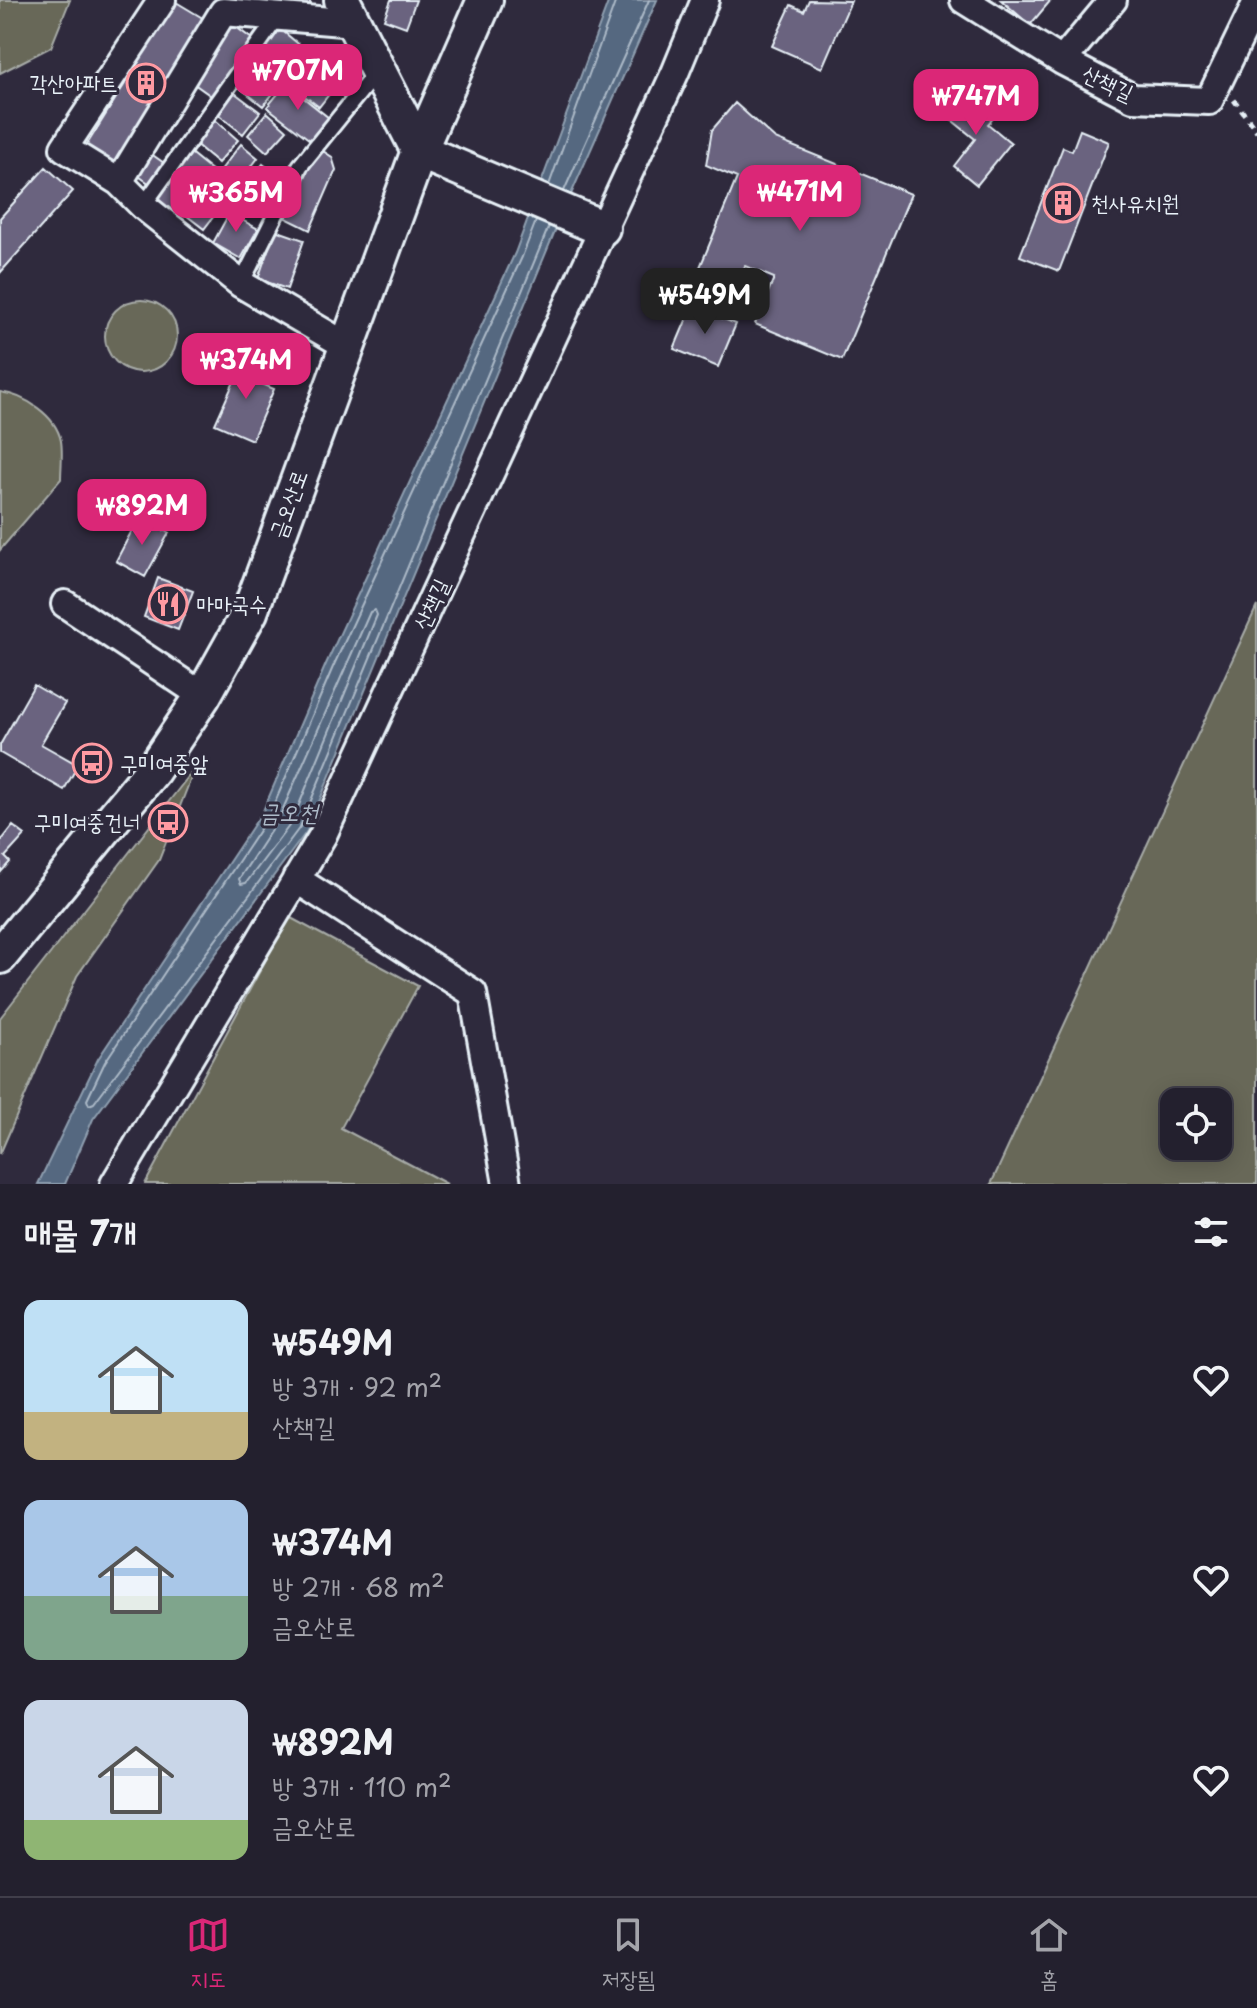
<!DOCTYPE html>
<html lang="ko">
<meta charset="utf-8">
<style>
:root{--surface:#23202e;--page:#2f2d3a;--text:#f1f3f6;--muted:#a3a3aa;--line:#403e4a;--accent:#db2777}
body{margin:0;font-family:"Playpen Sans","Poor Story",sans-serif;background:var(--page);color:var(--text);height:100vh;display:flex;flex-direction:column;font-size:30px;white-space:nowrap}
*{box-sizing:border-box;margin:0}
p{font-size:26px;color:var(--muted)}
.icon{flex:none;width:44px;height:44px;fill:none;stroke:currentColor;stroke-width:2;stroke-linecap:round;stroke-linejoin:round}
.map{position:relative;height:1184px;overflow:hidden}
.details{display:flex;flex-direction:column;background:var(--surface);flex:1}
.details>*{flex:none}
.buttons{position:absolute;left:1160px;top:1088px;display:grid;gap:16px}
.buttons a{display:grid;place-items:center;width:72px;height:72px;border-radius:16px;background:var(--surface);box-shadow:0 4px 20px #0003,0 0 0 2px var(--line);font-size:40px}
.price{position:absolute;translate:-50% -68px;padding:0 18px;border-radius:16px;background:var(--accent);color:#fff;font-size:26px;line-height:52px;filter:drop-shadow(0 2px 4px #0008)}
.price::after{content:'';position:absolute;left:50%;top:48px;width:24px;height:18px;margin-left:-12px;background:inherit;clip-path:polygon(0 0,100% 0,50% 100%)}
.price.on{background:#222;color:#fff}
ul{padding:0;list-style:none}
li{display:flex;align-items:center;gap:24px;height:200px;padding:0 24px}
li span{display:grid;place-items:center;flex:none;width:224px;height:160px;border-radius:16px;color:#555}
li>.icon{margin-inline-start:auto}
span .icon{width:96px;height:96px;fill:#fffc;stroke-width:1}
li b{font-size:34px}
h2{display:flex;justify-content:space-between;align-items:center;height:96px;padding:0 24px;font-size:34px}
.menu{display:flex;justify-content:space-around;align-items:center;height:112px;border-top:2px solid var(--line);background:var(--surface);font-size:22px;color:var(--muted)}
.menu a{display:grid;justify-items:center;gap:4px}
.menu .on{color:var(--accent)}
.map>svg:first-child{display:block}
</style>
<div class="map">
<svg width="1257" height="1184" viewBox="0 0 1257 1184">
<rect width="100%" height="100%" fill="#2f2a3d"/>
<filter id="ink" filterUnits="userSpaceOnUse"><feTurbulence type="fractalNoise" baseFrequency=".0125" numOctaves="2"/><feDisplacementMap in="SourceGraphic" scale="16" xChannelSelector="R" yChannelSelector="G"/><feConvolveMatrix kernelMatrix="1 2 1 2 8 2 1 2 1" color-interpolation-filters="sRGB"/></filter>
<g filter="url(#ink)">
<path fill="#676859" stroke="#a8aca8" stroke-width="2" fill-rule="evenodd" d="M 0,0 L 70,0 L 51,47 L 0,73 Z
M105 336a36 36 0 1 1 72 0a36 36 0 1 1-72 0Z
M 0,392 C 24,395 56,415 61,441 C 63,453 61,467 61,479 L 0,550 Z
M 1257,606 L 1257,1184 L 991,1184 ZM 1174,1102 L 1218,1102 L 1218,1146 L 1174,1146 Z
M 195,768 L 159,860 L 77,976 L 0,1154 L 0,1018 Z
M 289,917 L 418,986 L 341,1128 L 447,1184 L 145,1184 Z"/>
<path fill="#546880" stroke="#8f9fb0" stroke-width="2" d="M 609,0 L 657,0 L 557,226 L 307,831 L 93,1119 L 65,1184 L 38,1184 L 98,1059 L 263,811 L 326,664 L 515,253 Z"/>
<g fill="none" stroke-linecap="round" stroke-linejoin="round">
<path stroke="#adbac8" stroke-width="2" d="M 549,185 L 616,0
M 564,191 L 649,0
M 536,221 L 522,257 L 333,667 L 270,814 L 105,1062 L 87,1100 L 89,1105 L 94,1103 L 300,827 L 549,226
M 375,610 L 377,615 L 292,822 L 246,883 L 241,884 L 239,879 L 279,818 L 370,612 Z"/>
</g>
<path fill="#6b647f" stroke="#e8f1f8" stroke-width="2" d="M 271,0 L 309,0 L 313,10 L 275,8 Z
M 391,0 L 416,0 L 406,27 L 384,19 Z
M 809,0 L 851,1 L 822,68 L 772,46 L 791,5 L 804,11 Z
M 1001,0 L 1051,0 L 1030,25 Z
M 176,2 L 206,20 L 116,165 L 86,146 Z
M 232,24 L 256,42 L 214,98 L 190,81 Z
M 279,28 L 302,47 L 279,76 L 255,56 Z
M 309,47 L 333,66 L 337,84 L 319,107 L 283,79 Z
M 252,61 L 281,84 L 263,106 L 234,83 Z
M 286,84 L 329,118 L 310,140 L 267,107 Z
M 958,86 L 995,116 L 988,124 L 1011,143 L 977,185 L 954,166 L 975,139 L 938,109 L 961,98 Z
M 231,90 L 260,112 L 243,134 L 214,111 Z
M 735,103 L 775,139 L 911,194 L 842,360 L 755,324 L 774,278 L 745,266 L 735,287 L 698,272 L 737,178 L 706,165 L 712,130 Z
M 267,112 L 287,130 L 267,152 L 248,135 Z
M 213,118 L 238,140 L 218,163 L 193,142 Z
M 1080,130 L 1109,142 L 1059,271 L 1020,256 L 1063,147 L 1072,151 Z
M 241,144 L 258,158 L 204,229 L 186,215 Z
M 187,150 L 214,172 L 198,191 L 172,170 Z
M 147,151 L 164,163 L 150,184 L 133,172 Z
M 323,151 L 332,157 L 336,170 L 310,230 L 286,218 L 315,156 Z
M 263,164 L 278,176 L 274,181 L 278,184 L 271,193 L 280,200 L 266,217 L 239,194 Z
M 46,167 L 73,191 L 0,273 L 0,218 Z
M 170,177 L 194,200 L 177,219 L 152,198 Z
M 232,208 L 245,215 L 242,220 L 258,229 L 241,259 L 213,243 Z
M 275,230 L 304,240 L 287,289 L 258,279 Z
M 692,306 L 736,324 L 718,367 L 674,349 Z
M 245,357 L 264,365 L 257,382 L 274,389 L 252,440 L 215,424 Z
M 139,517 L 169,533 L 145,577 L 116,561 Z
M 158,578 L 193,591 L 178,630 L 144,617 Z
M 34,685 L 65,703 L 41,744 L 78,765 L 64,790 L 0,753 L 0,745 Z
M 13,826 L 25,835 L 5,857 L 10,862 L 1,872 L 0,838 L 2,840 Z"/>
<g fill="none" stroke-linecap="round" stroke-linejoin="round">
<g stroke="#e8f1f8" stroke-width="20">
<path id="service" d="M 143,206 L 277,18
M 241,284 L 300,166 L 377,71"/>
</g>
<g stroke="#e8f1f8" stroke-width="32">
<path id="minor" d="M 162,0 L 64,148 L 119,182 L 143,206 L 241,284 L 347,346
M 964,0 L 1062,61 L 1133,98 L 1209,101 L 1257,2
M 1062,61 L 1113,0
M 119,182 L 223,12 L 354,23
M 65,604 L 203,696
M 296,879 L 473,993 L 507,1184
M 114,1184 L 323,835 L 675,73 L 705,0"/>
</g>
<g stroke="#e8f1f8" stroke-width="40">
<path id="tertiary" d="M 342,0 L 419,151 L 602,228
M 0,956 L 153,770 L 203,696 L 250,612 L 419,151 L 485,0"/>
</g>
<path stroke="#e8f1f8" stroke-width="5" stroke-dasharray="6 6" stroke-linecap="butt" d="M 1234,100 L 1257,131"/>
<use href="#service" stroke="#2f2a3d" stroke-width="14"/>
<use href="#minor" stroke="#2f2a3d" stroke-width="26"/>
<use href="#tertiary" stroke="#2f2a3d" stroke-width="34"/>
</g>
</g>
<defs>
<g id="building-ring" transform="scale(2)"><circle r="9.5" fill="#2f2a3d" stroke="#ff9aa2" stroke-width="1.5"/><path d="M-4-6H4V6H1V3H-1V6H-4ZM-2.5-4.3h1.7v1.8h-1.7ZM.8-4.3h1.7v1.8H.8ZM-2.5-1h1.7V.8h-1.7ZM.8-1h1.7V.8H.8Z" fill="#ff9aa2"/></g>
<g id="restaurant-ring" transform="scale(2)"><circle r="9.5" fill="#2f2a3d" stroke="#ff9aa2" stroke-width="1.5"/><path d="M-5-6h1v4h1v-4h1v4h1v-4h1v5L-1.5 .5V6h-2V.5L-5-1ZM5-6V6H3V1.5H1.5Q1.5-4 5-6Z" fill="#ff9aa2"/></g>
<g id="bus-ring" transform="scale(2)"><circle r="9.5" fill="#2f2a3d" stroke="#ff9aa2" stroke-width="1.5"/><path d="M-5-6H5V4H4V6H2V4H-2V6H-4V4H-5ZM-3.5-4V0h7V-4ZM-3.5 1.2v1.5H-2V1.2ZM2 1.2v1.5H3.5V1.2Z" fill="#ff9aa2"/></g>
</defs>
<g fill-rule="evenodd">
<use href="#building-ring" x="146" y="83"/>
<use href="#building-ring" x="1063" y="203"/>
<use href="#restaurant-ring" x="168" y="604"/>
<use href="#bus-ring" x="92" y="763"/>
<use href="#bus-ring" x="168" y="822"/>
</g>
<g text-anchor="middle" stroke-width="6" stroke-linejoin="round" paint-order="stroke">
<g font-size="22" fill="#e8f1f8" stroke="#2f2a3d" text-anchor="start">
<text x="118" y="91" text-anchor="end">각산아파트</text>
<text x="1091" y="211">천사유치원</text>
<text x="196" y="612">마마국수</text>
<text x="120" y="771">구미여중앞</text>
<text x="140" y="830" text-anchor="end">구미여중건너</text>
</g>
<g font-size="22" fill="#e8f1f8" stroke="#2f2a3d">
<text transform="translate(1108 83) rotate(25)" y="8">산책길</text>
<text transform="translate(288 504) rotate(-70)" y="8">금오산로</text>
<text transform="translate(431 604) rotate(-65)" y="8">산책길</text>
</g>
<g font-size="24" font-style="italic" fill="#adbac8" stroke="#2f2a3d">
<text x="289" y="821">금오천</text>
</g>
</g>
</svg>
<div class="buttons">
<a><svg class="icon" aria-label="locate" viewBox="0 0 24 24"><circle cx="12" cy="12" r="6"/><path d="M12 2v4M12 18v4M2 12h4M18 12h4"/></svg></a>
</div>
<b class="price" style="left:298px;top:112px">₩707M</b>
<b class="price" style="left:976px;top:137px">₩747M</b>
<b class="price" style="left:800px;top:233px">₩471M</b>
<b class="price" style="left:236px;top:234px">₩365M</b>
<b class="price on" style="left:705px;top:336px">₩549M</b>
<b class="price" style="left:246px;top:401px">₩374M</b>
<b class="price" style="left:142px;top:547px">₩892M</b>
</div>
<section class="details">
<h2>매물 7개<svg class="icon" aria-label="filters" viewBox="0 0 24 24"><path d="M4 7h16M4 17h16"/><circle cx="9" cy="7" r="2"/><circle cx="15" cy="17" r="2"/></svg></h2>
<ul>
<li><span style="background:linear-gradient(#bfe0f5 70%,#c2b280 0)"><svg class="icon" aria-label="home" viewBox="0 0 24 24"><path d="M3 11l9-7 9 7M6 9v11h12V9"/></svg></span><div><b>₩549M</b><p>방 3개 · 92 m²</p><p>산책길</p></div><svg class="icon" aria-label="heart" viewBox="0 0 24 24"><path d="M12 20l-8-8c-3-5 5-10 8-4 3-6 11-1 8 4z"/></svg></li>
<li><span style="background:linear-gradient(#a9c7e8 60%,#7fa58c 0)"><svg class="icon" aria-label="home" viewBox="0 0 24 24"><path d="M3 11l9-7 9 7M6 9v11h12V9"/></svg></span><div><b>₩374M</b><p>방 2개 · 68 m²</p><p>금오산로</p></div><svg class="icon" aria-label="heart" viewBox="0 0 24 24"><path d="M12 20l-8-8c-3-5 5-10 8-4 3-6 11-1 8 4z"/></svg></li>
<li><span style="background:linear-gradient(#c9d6e8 75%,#8fb573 0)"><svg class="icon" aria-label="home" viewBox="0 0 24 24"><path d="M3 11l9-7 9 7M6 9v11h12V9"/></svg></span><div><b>₩892M</b><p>방 3개 · 110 m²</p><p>금오산로</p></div><svg class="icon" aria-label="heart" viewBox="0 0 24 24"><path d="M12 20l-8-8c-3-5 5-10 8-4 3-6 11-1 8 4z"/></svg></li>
</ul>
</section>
<nav class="menu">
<a class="on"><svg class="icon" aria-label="map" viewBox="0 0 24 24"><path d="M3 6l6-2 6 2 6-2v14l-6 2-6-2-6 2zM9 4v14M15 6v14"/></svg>지도</a>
<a><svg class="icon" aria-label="saved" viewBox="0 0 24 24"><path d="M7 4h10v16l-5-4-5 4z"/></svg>저장됨</a>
<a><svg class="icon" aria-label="home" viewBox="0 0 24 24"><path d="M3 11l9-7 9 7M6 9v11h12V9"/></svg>홈</a>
</nav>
